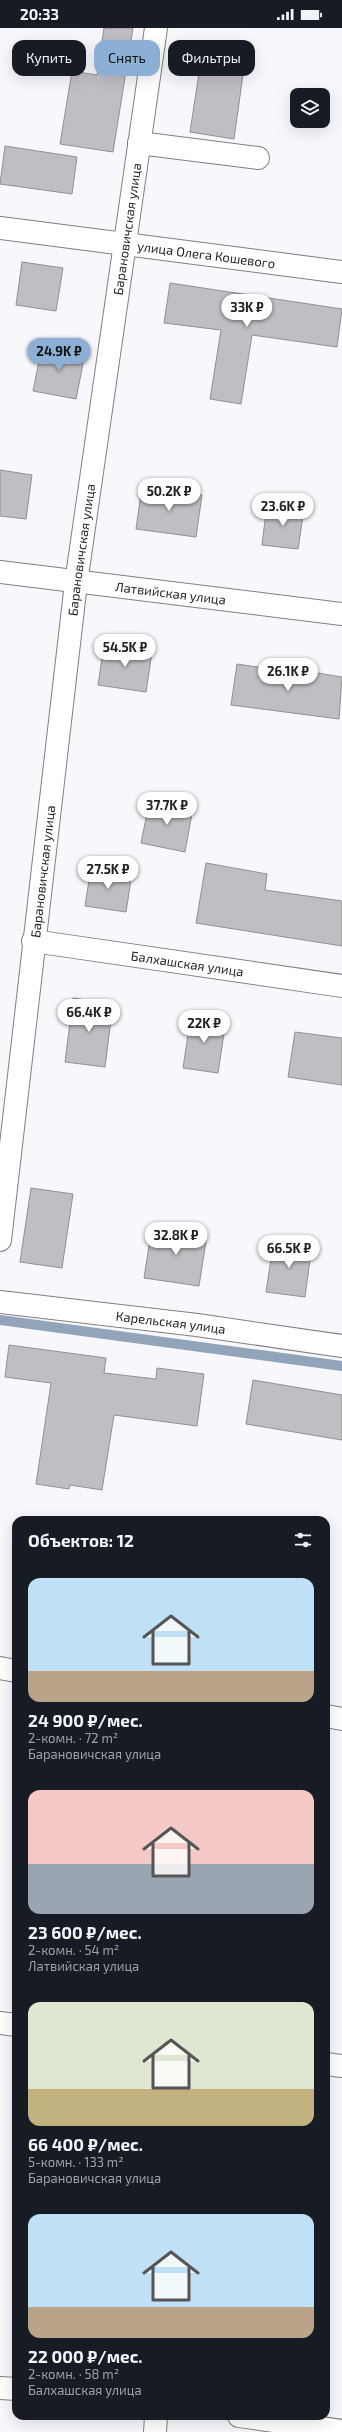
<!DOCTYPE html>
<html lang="ru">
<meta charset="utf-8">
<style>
:root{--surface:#171b24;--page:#242831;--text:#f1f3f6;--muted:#9ea1a6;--accent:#8cb0d5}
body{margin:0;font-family:"Exo 2",sans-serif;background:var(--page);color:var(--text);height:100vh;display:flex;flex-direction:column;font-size:15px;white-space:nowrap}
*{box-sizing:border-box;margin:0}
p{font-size:13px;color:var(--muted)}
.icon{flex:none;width:22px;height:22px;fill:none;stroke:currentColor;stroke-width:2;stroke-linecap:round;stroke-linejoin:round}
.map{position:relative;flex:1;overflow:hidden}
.drawer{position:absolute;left:12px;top:1488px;width:318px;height:904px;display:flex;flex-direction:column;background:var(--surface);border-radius:12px;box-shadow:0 4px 16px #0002}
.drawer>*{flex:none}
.hud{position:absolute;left:12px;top:12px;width:318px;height:36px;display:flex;gap:8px}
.controls{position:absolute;left:290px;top:60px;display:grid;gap:8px}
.controls a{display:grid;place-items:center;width:40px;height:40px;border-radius:8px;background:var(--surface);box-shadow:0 4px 16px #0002;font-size:20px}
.price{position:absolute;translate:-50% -34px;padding:0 9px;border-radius:14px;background:#fff;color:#222;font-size:13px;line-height:26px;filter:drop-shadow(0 1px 2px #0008)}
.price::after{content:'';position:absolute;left:50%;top:24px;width:12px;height:9px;margin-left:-6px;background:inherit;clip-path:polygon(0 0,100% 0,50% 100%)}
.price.on{background:var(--accent);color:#111}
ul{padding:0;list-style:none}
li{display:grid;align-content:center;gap:8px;height:212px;padding:0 16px}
li span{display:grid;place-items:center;height:124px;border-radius:12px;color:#555}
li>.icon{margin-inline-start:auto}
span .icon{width:72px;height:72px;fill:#fffc;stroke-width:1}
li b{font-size:17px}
h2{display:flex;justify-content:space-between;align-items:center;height:48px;padding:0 16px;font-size:17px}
.pill{padding:0 14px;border-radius:12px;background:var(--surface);box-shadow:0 4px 16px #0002;font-size:14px;line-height:36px}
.pill.on{background:var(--accent);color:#111}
.status{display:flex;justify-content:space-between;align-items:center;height:28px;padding:0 20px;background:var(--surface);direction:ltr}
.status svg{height:11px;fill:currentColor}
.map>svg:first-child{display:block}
</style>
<div class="status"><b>20:33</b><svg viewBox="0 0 49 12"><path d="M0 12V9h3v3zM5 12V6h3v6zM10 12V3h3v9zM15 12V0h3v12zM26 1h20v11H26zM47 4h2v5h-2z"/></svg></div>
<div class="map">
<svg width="342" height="2404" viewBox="0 0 342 2404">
<rect width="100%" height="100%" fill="#f8f7fb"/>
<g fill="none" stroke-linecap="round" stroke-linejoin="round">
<path stroke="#92a4b9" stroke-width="10" d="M 0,1292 L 342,1338"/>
</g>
<path fill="#c0bec2" stroke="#919093" d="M 104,0 L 133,0 L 113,124 L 60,116 L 72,43 L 97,47 Z
M 203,19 L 246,25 L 234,111 L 190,104 Z
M 5,118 L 77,129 L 72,166 L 0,156 Z
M 22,234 L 63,240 L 56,283 L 16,277 Z
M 170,255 L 342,281 L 337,319 L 252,307 L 241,376 L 210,371 L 221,302 L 164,295 Z
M 42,318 L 85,326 L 76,371 L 33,363 Z
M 0,442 L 32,447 L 26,491 L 0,488 Z
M 142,458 L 202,467 L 196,509 L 136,501 Z
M 267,476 L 304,481 L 298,521 L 262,517 Z
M 104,617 L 152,624 L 146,664 L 98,657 Z
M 237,636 L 310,647 L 311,644 L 342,649 L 339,691 L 231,677 Z
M 150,771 L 193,780 L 185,824 L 141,815 Z
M 206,835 L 267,846 L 265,862 L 342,873 L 342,918 L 196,895 Z
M 91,839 L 132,845 L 126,884 L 85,878 Z
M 73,970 L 113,976 L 105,1039 L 65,1034 Z
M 191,987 L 226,992 L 218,1045 L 183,1040 Z
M 295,1004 L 342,1010 L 342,1057 L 288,1049 Z
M 31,1160 L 73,1166 L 62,1240 L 20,1234 Z
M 152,1199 L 207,1207 L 199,1258 L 144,1250 Z
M 274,1212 L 312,1217 L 305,1269 L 266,1264 Z
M 9,1317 L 106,1330 L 104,1345 L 156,1351 L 157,1340 L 204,1346 L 197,1398 L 114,1387 L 102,1462 L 70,1457 L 69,1461 L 36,1456 L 51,1355 L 5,1349 Z
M 253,1352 L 342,1367 L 342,1412 L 246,1396 Z"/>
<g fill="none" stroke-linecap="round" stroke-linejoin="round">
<g stroke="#817f82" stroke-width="24">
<g id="minor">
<path d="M 139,115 L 258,130"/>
<path id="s1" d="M 0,200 L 342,244"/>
<path id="s2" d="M 0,544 L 342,586"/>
<path id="s3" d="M 33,913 L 342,958"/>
<path id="s4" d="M 0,1212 L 76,555 L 156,0"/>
<path id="s5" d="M 0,1274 L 197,1297 L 342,1318"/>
<path d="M 0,1640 L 16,1643"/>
<path d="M 326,1688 L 342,1691"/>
<path d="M 0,1995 L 16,1997"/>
<path d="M 326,2036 L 342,2038"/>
<path d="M 0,2360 L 16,2361"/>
<path d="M 239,2388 L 342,2403"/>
<path d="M 155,2404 L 156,2388"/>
</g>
</g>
<use href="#minor" stroke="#fff" stroke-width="22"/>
</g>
<g text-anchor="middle" stroke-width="4" stroke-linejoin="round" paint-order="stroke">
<g font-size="13" fill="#201f21" stroke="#fff">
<text dy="5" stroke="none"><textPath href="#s4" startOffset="1019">Барановичская улица</textPath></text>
<text dy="5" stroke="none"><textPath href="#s1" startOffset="208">улица Олега Кошевого</textPath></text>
<text dy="5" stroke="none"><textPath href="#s4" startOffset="695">Барановичская улица</textPath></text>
<text dy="5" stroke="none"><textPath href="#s2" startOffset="172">Латвийская улица</textPath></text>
<text dy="5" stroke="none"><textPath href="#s4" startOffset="371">Барановичская улица</textPath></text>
<text dy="5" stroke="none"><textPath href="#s3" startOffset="156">Балхашская улица</textPath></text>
<text dy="5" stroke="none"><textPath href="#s5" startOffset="172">Карельская улица</textPath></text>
</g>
</g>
</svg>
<div class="controls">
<a><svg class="icon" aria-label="layers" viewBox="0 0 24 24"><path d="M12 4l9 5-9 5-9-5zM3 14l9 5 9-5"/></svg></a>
</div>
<b class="price" style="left:247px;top:300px">33K ₽</b>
<b class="price on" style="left:59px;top:344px">24.9K ₽</b>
<b class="price" style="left:169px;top:484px">50.2K ₽</b>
<b class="price" style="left:283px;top:499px">23.6K ₽</b>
<b class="price" style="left:125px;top:640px">54.5K ₽</b>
<b class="price" style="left:288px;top:664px">26.1K ₽</b>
<b class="price" style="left:167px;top:798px">37.7K ₽</b>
<b class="price" style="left:108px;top:862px">27.5K ₽</b>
<b class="price" style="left:89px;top:1005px">66.4K ₽</b>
<b class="price" style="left:204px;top:1016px">22K ₽</b>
<b class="price" style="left:176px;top:1228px">32.8K ₽</b>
<b class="price" style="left:289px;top:1241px">66.5K ₽</b>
<div class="hud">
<a class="pill">Купить</a>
<a class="pill on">Снять</a>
<a class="pill">Фильтры</a>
</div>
<section class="drawer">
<h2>Объектов: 12<svg class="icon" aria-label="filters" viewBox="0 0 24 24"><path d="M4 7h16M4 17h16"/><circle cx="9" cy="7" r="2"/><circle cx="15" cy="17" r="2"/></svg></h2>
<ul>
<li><span style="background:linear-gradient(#bfe0f5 75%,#b9a48a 0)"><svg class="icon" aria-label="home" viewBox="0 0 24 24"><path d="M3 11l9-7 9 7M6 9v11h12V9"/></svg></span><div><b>24 900 ₽/мес.</b><p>2-комн. · 72 m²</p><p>Барановичская улица</p></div></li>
<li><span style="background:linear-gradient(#f6c9c9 60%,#9aa5b1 0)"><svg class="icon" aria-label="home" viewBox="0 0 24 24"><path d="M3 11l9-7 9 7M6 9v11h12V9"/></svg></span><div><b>23 600 ₽/мес.</b><p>2-комн. · 54 m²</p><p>Латвийская улица</p></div></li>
<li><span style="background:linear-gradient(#dfe7d0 70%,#c2b280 0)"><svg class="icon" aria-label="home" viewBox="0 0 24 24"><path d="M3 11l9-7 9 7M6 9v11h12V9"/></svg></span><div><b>66 400 ₽/мес.</b><p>5-комн. · 133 m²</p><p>Барановичская улица</p></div></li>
<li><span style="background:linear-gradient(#bfe0f5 75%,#b9a48a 0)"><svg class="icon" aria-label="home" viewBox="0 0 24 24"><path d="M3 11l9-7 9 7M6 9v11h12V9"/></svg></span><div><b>22 000 ₽/мес.</b><p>2-комн. · 58 m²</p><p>Балхашская улица</p></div></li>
</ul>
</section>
</div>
